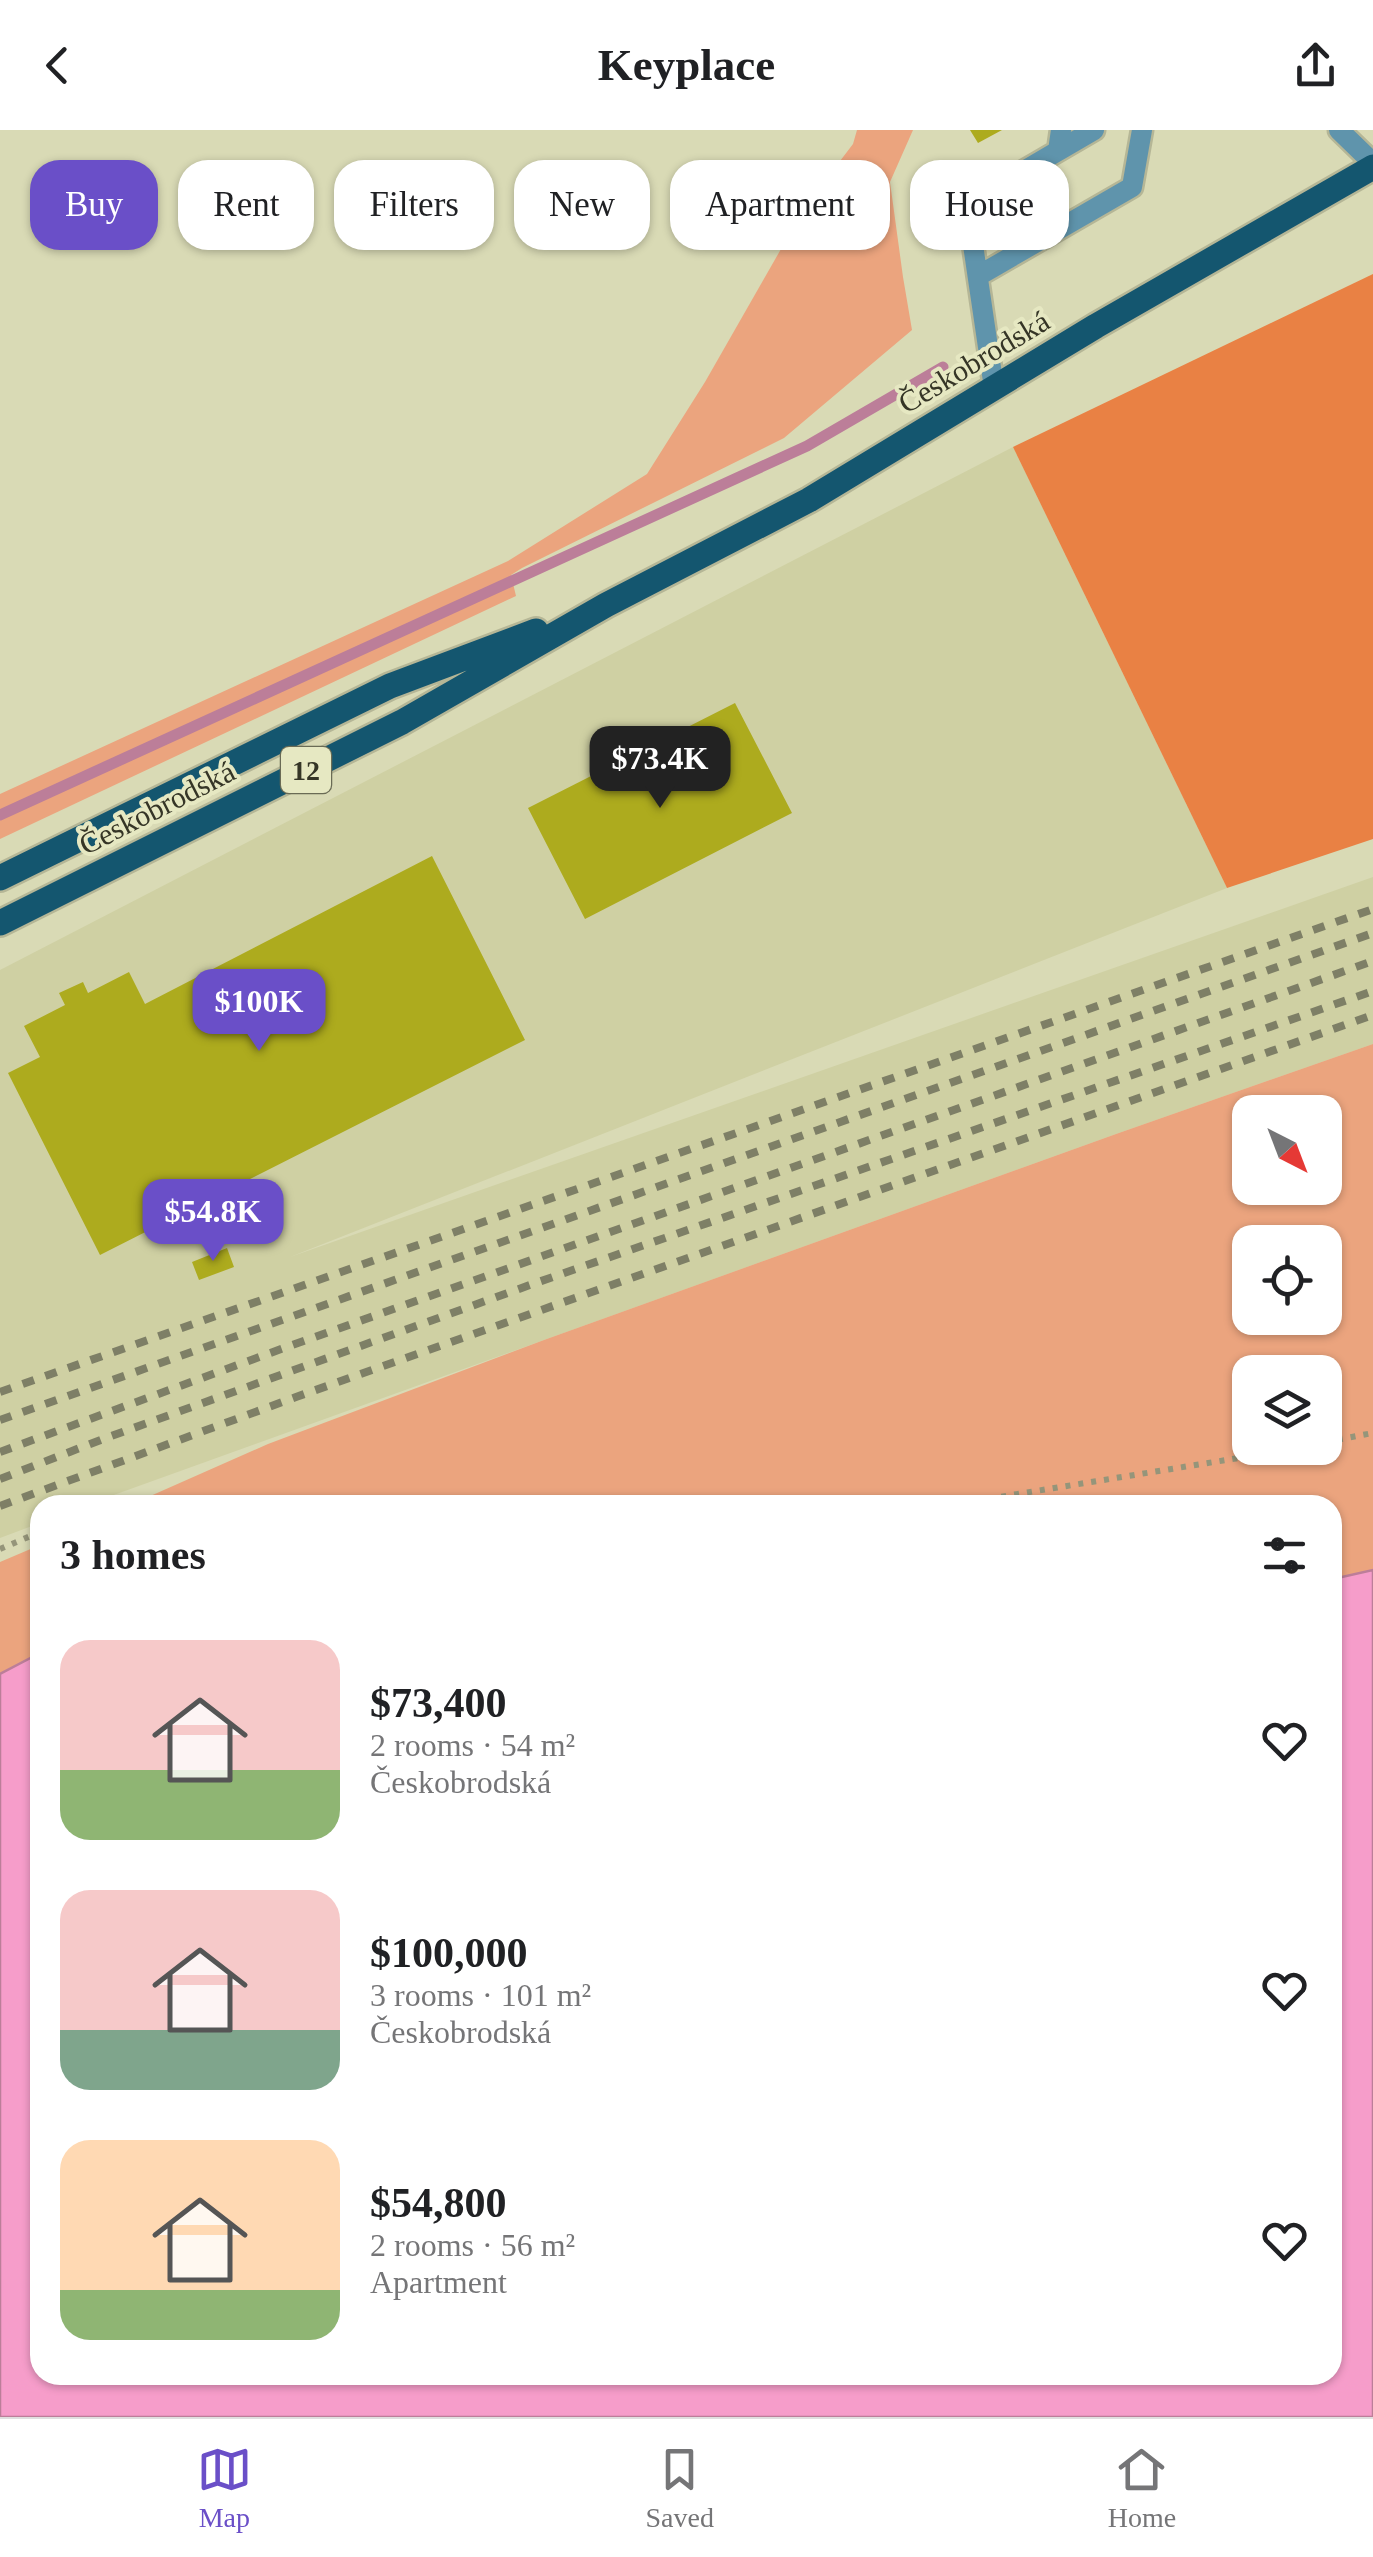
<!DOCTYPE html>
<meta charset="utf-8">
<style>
:root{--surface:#fff;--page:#f2f2f2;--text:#202124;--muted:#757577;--line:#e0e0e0;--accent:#6a4fc8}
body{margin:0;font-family:"Times New Roman",serif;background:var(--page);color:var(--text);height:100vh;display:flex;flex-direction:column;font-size:38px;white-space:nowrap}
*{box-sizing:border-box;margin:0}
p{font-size:32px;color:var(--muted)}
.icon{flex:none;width:55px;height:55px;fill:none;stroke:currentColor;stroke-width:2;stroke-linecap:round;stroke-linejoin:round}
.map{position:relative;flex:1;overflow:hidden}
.panel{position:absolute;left:30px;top:1365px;width:1312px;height:890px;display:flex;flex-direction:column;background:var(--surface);border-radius:30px;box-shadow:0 2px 8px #0004}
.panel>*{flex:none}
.guide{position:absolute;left:30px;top:30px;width:1315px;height:90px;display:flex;gap:20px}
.needle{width:65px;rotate:138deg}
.controls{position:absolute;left:1232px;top:965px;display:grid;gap:20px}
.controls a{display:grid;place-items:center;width:110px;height:110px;border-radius:20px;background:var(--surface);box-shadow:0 2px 8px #0004;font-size:50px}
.price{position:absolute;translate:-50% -85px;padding:0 22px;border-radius:20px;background:var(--accent);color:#fff;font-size:32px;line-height:65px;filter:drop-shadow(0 2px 5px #0008)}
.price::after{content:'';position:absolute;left:50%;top:60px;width:30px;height:22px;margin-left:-15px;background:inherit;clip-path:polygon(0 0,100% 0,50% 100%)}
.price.on{background:#222;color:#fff}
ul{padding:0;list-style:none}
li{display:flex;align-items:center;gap:30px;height:250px;padding:0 30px}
li span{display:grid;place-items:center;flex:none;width:280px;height:200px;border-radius:30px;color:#555}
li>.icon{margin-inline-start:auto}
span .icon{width:120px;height:120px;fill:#fffc;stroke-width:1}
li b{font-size:42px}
h2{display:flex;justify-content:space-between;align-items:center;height:120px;padding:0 30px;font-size:42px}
.tag{padding:0 35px;border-radius:30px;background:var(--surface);box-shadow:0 2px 8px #0004;font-size:35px;line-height:90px}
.tag.on{background:var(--accent);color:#fff}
header{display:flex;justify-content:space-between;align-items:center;height:130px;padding:0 30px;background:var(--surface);font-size:45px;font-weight:600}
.menu{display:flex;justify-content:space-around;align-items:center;height:140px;border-top:2px solid var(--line);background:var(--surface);font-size:28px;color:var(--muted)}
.menu a{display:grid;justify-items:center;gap:5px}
.menu .on{color:var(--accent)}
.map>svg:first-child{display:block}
</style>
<header><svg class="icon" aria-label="back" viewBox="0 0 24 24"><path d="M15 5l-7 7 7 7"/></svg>Keyplace<svg class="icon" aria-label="share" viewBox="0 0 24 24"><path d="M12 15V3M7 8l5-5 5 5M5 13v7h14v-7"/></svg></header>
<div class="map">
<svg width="1373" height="2287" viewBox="0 0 1373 2287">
<rect width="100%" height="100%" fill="#d9dab5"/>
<path fill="#cfd0a3" d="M 1013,317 L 1227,758 L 290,1127 L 1373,747 L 1373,914 L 1116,1004 L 86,1375 L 40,1375 L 40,1393 L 0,1408 L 0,840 Z"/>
<path fill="#eba47e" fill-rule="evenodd" d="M 857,0 L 913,0 L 890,52 L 903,147 L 912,200 L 784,308 L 522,438 L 511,445 L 516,466 L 0,709 L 0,664 L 508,431 L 647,344 L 705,252 L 805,77 L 853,14 Z
M 1373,914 L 1373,1440 L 1333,1449 L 1332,1375 L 130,1375 L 268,1314 L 544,1210 L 1116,1004 ZM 1250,982 L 1325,982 L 1325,1058 L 1250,1058 ZM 1250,1112 L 1325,1112 L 1325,1188 L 1250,1188 ZM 1325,1242 L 1325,1318 L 1250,1318 L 1250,1242 Z
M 40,1415 L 40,1523 L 0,1544 L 0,1432 Z"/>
<path fill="#e98144" d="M 1373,144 L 1373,709 L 1227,758 L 1013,317 Z"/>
<path fill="#f69dca" stroke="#bc7e99" stroke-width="2.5" d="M 1373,1440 L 1373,2287 L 0,2287 L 0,1544 L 40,1523 L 40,2245 L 1332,2245 L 1333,1449 Z"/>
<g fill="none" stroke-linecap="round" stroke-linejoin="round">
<path stroke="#bc7e99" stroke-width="11" d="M 0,685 L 807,316 L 943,237"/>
</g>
<path fill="#adab1e" d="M 970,0 L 1002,0 L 978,13 Z
M 735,573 L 792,683 L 585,789 L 528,678 Z
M 432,726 L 525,910 L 100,1125 L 8,943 L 40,927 L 24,896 L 65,875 L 59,863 L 83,852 L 88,863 L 129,842 L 145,874 Z
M 227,1118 L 234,1137 L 199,1150 L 192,1132 Z"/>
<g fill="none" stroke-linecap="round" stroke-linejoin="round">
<g stroke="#b5b696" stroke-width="25">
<path id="lane" d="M 1339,0 L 1373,33
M 1058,21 L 1094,0
M 978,146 L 1132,57 L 1142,0
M 994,258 L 967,74 L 1058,21 L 1061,0"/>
</g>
<g stroke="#b5b696" stroke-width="30">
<path id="primary" d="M 0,748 L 390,556 L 536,501
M 0,793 L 402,592 L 606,475 L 809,370 L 1096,196 L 1373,37"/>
</g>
<path stroke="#95957a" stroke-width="6" stroke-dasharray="5 8" stroke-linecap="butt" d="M 1325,1312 L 1373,1303
M 950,1375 L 1300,1318
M 0,1419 L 40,1402
M 34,1515 L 40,1511"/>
<use href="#lane" stroke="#5f94ac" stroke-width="20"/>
<use href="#primary" stroke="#14566f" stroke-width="25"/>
<path stroke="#7e7f66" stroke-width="8" stroke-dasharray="12 12" stroke-linecap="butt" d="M 0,1262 L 1373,779
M 0,1290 L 1373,803
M 0,1322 L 281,1219 L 1373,831
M 0,1349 L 103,1309 L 527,1156 L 1373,861
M 0,1376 L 296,1267 L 1373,885"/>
</g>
<g text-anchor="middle" stroke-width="8" stroke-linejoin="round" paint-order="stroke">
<rect fill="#e6e8c2" stroke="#6a6b55" stroke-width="2.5" x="281" y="617" width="50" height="46" rx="8"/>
<g font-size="28" font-weight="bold" fill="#353526">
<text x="306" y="650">12</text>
</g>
<g font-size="30" fill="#353526" stroke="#e6e8c2">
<text transform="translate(974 232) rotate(-31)" y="10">Českobrodská</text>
<text transform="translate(157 678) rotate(-27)" y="10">Českobrodská</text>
</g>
</g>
</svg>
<div class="controls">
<a><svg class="needle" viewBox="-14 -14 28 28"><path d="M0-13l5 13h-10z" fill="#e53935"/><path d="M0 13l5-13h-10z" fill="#757577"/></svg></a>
<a><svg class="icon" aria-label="locate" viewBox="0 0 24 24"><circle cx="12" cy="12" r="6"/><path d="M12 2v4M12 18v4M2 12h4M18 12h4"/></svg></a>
<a><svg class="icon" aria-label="layers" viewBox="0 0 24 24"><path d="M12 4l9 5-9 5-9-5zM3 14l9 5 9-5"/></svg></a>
</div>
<b class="price on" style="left:660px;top:681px">$73.4K</b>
<b class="price" style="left:259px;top:924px">$100K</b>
<b class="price" style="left:213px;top:1134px">$54.8K</b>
<div class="guide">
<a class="tag on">Buy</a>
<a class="tag">Rent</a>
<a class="tag">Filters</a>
<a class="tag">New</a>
<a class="tag">Apartment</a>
<a class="tag">House</a>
</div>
<section class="panel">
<h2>3 homes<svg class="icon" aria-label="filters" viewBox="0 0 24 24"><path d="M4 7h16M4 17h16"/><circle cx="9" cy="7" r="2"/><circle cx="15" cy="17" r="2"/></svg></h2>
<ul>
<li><span style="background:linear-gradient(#f6c9c9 65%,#8fb573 0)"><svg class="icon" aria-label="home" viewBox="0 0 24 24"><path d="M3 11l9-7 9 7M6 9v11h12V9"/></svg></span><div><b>$73,400</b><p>2 rooms · 54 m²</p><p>Českobrodská</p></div><svg class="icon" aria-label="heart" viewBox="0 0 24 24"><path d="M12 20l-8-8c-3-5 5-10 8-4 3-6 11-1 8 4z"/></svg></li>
<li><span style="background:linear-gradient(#f6c9c9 70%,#7fa58c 0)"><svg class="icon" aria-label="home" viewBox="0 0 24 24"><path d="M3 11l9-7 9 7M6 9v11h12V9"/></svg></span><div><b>$100,000</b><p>3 rooms · 101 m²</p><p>Českobrodská</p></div><svg class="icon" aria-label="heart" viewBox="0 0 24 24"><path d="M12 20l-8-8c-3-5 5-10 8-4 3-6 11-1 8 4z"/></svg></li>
<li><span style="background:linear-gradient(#ffd9b3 75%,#8fb573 0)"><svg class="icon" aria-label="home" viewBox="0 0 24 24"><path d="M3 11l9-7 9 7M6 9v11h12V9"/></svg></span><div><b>$54,800</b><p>2 rooms · 56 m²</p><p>Apartment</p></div><svg class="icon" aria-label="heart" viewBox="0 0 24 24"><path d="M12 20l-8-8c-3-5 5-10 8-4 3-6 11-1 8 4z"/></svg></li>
</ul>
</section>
</div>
<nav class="menu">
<a class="on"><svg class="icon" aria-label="map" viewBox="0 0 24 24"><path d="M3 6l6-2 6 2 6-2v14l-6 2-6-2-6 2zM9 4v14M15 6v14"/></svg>Map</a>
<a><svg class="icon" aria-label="saved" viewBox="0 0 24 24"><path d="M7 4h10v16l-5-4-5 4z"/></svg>Saved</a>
<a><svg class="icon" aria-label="home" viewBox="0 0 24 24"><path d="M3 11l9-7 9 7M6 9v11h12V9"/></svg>Home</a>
</nav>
